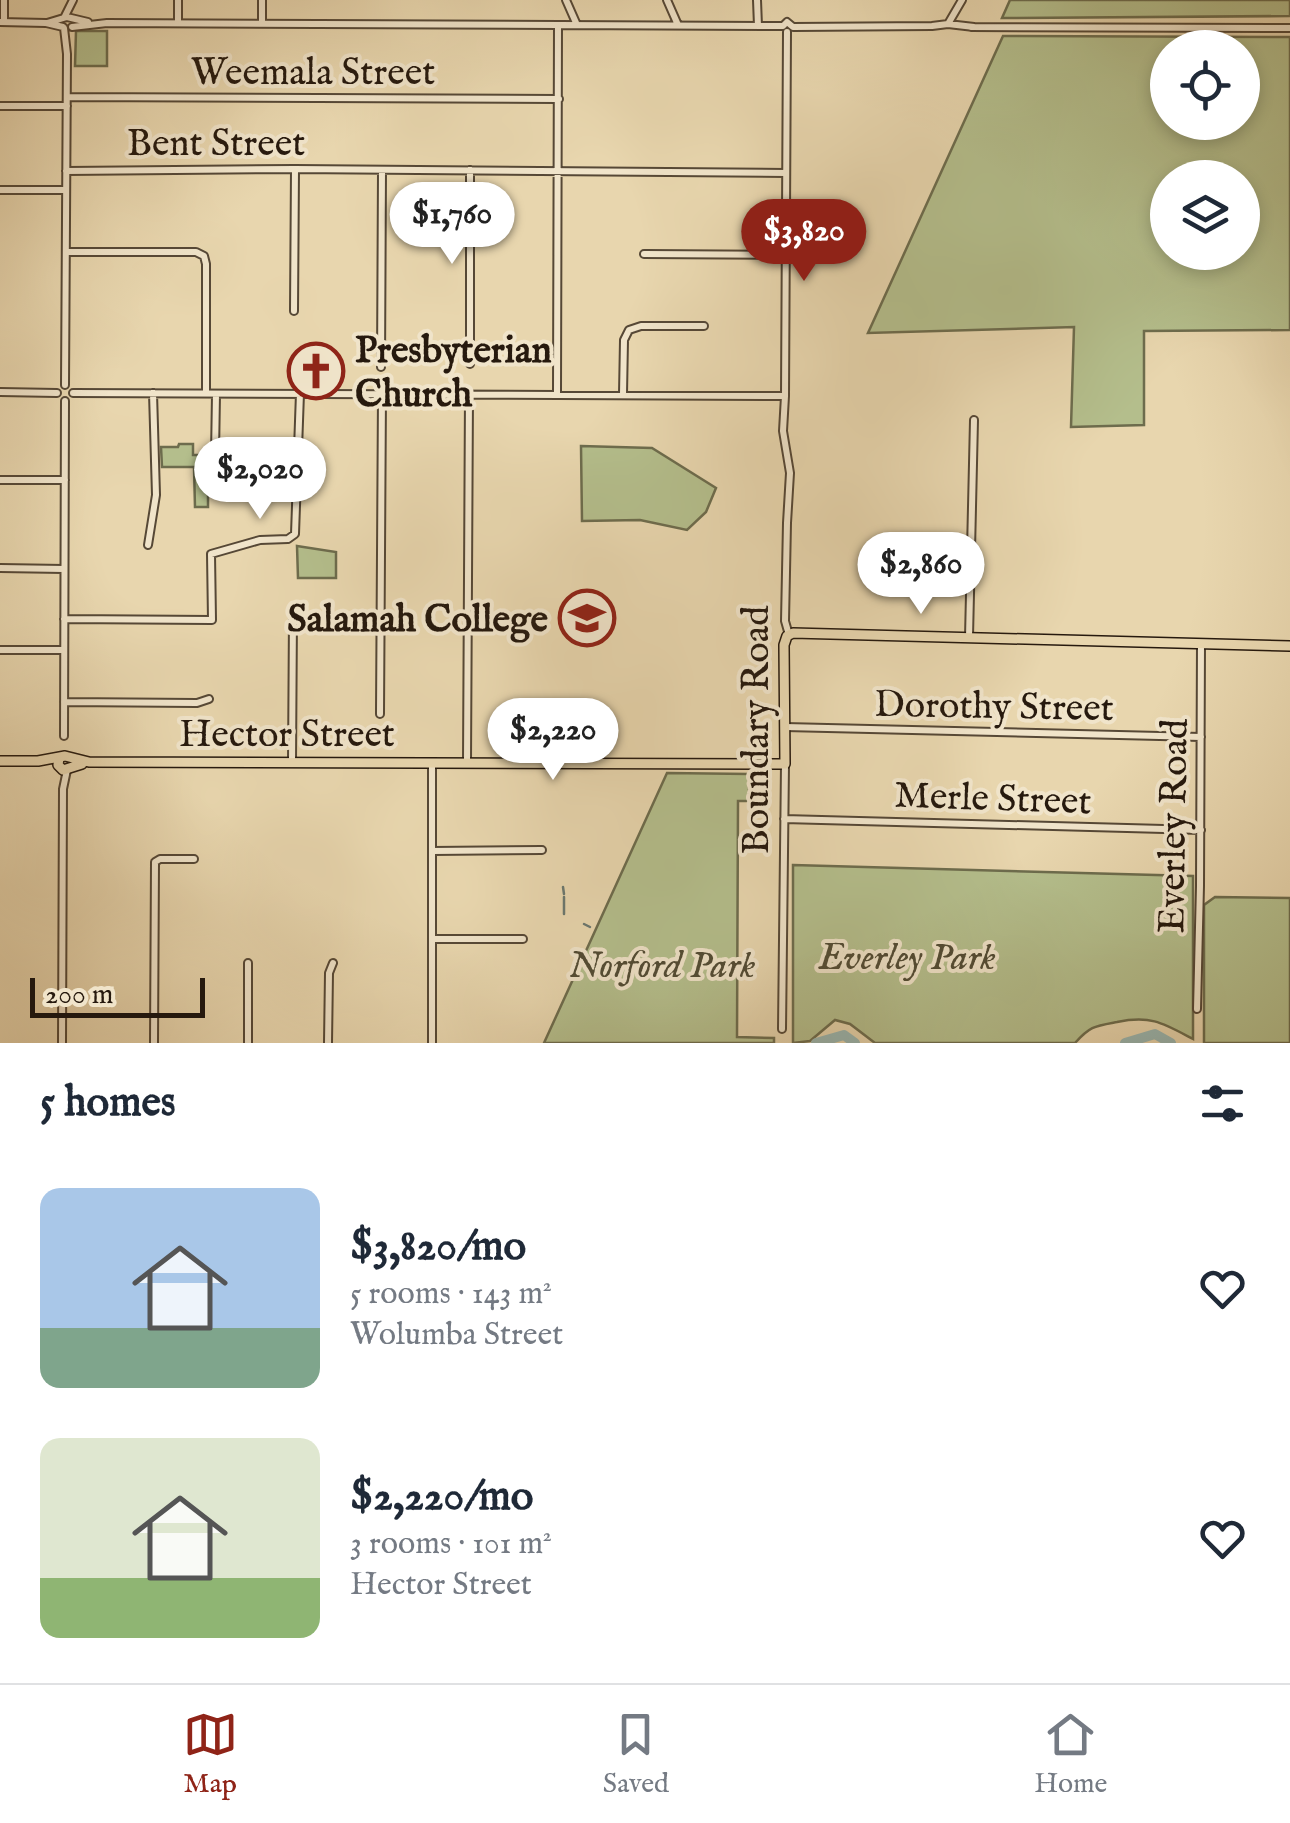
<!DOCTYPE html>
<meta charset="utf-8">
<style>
:root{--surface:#fff;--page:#f2f2f3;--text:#1f2937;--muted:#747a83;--line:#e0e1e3;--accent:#8f2418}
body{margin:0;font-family:"IM FELL English",serif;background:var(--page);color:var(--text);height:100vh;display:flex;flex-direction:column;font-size:38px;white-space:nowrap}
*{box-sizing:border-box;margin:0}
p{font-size:32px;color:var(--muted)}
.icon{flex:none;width:55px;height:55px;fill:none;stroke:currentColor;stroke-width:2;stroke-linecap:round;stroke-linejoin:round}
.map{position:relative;height:1043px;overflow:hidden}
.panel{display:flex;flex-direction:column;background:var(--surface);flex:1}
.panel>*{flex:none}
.tools{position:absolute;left:1150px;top:30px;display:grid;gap:20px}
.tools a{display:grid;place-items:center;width:110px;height:110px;border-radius:50%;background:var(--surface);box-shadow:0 5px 15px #0003;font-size:50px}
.scale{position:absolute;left:30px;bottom:25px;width:175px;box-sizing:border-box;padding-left:10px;border:5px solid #26190e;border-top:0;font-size:28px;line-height:35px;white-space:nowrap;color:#26190e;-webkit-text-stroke:8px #f0e4ca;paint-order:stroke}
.price{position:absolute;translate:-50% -85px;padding:0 22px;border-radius:35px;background:#fff;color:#222;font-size:32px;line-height:65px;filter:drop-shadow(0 2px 5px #0008)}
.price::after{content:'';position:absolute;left:50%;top:60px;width:30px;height:22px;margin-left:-15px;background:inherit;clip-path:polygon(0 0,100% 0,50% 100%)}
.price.current{background:var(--accent);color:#fff}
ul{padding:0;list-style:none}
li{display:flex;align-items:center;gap:30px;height:250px;padding:0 40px}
li span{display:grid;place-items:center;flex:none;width:280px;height:200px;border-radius:20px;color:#555}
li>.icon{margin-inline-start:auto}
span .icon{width:120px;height:120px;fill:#fffc;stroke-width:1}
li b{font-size:42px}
h2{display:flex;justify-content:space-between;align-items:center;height:120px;padding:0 40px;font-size:42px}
.tab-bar{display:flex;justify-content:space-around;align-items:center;height:140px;border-top:2px solid var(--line);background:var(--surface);font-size:28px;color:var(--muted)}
.tab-bar a{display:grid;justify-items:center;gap:5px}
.tab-bar .current{color:var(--accent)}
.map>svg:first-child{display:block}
</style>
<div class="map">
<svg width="1290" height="1043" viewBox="0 0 1290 1043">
<rect width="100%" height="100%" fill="#e8d6ae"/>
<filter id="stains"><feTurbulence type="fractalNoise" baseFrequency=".002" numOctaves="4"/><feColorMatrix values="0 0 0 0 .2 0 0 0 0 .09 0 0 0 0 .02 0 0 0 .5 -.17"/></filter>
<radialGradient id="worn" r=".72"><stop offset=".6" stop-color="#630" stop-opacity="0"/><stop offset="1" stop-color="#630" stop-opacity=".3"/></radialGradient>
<path fill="#b4be8c" stroke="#6d6c4d" stroke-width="2.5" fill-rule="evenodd" d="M 1010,0 L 1290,0 L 1290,16 L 1002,18 Z
M 76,31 L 107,31 L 107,66 L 75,66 Z
M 1003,36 L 1290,37 L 1290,330 L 1144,331 L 1144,425 L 1071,427 L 1074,327 L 868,333 ZM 1168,48 L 1242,48 L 1242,122 L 1168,122 ZM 1168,178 L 1242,178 L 1242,252 L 1168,252 Z
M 179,444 L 193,444 L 193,455 L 208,455 L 208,507 L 195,507 L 194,467 L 162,467 L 161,447 L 178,447 Z
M 581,446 L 652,448 L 716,488 L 706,512 L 687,530 L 640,520 L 582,521 Z
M 297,546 L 336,552 L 336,578 L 298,578 Z
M 667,773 L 749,774 L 749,801 L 738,801 L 737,1037 L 774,1038 L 774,1043 L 544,1043 Z
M 793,865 L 1193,876 L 1193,1039 C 1163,1023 1151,1015 1117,1022 C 1095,1026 1090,1026 1075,1043 L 875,1043 L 850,1024 L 835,1020 L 810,1041 L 793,1043 Z
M 1215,897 L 1290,898 L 1290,1043 L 1204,1043 L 1204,905 Z"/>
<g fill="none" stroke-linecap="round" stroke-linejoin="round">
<path stroke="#6b7870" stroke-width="2.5" d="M 563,887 L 564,894
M 564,897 L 564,914
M 584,924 L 590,927"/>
<path stroke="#99b7b2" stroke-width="10" d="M 816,1043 L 844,1035 L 855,1043
M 1125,1043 L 1155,1034 L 1171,1043"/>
<g stroke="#564836" stroke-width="10">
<path id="minor" d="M 4,0 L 4,22
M 178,0 L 178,23
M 262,0 L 262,24
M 566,0 L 577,25
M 667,0 L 678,25
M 757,0 L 758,26
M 65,16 L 73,0
M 0,22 L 46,23 L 63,27
M 47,23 L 67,17 L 88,22
M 948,24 L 962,0
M 72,27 L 107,23 L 783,26 L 787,22 L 793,27 L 932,26 L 948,24 L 974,27
M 971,27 L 1290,28
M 64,28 L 67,54 L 65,385
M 787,32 L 785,396 L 783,431 L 790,473 L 787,523 L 785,621 L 789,635
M 67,97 L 559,99
M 0,106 L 67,106
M 66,171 L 295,169 L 786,173
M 0,190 L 66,190
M 66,252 L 196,252 L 204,256 L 206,264 L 206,393
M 644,254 L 786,255
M 294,311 L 295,169
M 470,364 L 470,170
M 381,367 L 382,170
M 0,392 L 57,393
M 73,393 L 785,396
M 216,394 L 215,455 L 221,469 L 230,470
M 557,394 L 558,25
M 623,394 L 624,340 L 629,330 L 641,326 L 704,326
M 0,480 L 65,480
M 148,545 L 156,495 L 153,393
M 0,568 L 64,569
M 64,619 L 212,620 L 211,554 L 260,540 L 288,539 L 295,534 L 300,393
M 969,637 L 974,420
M 0,650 L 64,650
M 64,702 L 197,703 L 209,699
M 380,714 L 382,394
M 785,727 L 1201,737
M 64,736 L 65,401
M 292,762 L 293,615
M 432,763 L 432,1043
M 467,763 L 469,394
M 784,819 L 1201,830
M 432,851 L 542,850
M 433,939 L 523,939
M 1197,1009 L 1200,886 L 1201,643
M 782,1029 L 785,764
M 62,1043 L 63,789 L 67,770
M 154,1043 L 155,862 L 160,859 L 194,859
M 248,1043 L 248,963
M 328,1043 L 329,973 L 333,963"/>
</g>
<g stroke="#26190e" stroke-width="12">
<path id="major" d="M 59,758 L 58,765 L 63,770 L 82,764
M 0,761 L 38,761 L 65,756 L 89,762 L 785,764 L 784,645 L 787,636 L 793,633 L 1290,646"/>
</g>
<use href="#minor" stroke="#f0e4ca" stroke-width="6"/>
<use href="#major" stroke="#e8d6ae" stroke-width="9"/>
</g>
<defs>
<g id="church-ring" transform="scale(2.875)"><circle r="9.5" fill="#f0e4ca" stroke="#8f2418" stroke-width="1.5"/><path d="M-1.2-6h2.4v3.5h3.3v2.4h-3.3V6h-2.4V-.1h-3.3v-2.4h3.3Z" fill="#8f2418"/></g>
<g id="school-ring" transform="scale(2.875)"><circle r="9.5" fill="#f0e4ca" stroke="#8f2418" stroke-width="1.5"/><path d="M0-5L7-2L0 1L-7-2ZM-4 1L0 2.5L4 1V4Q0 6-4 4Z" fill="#8f2418"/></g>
</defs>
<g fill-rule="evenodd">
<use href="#church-ring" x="316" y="371"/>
<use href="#school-ring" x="587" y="618"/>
</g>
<g text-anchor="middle" stroke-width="8" stroke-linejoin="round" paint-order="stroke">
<g font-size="38" fill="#26190e" stroke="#f0e4ca">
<text x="313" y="84">Weemala Street</text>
<text x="216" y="155">Bent Street</text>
<text transform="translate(994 705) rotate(1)" y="13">Dorothy Street</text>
<text transform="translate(755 730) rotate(-90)" y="13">Boundary Road</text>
<text x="287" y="746">Hector Street</text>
<text transform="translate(993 797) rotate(2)" y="13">Merle Street</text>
<text transform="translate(1172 826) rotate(-89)" y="13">Everley Road</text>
</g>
<g font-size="38" font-weight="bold" fill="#26190e" stroke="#f0e4ca" text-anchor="start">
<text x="355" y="362">Presbyterian<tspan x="355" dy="44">Church</tspan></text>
<text x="548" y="631" text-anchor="end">Salamah College</text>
</g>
<g font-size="38" font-style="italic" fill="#514b34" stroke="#f0e4ca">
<text x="907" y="969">Everley Park</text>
<text x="662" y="977">Norford Park</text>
</g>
</g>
<rect width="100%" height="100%" filter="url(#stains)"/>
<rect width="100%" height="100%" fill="url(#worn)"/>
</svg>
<div class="tools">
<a><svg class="icon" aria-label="locate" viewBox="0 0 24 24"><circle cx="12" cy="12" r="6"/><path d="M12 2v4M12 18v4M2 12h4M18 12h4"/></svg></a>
<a><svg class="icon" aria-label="layers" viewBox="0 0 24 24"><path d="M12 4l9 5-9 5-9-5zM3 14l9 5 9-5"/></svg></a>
</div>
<div class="scale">200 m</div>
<b class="price" style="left:452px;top:267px">$1,760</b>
<b class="price current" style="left:804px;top:284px">$3,820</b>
<b class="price" style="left:260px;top:522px">$2,020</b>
<b class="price" style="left:921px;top:617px">$2,860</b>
<b class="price" style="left:553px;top:783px">$2,220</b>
</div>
<section class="panel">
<h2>5 homes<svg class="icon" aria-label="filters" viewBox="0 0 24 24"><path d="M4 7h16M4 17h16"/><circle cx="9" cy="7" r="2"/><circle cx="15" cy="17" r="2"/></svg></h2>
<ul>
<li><span style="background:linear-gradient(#a9c7e8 70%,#7fa58c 0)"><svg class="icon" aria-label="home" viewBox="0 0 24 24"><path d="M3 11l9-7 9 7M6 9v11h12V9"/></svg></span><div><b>$3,820/mo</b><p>5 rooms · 143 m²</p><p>Wolumba Street</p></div><svg class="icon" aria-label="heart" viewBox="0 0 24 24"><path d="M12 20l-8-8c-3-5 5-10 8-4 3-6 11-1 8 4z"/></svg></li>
<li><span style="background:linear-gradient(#dfe7d0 70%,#8fb573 0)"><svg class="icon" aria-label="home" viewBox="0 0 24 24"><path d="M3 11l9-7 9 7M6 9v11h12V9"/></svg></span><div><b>$2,220/mo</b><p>3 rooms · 101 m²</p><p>Hector Street</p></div><svg class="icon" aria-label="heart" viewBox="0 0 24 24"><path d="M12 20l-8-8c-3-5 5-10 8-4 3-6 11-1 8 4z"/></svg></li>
</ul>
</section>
<nav class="tab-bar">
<a class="current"><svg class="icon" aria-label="map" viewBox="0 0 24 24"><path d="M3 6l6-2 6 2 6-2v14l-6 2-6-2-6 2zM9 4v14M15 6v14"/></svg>Map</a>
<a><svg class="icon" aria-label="saved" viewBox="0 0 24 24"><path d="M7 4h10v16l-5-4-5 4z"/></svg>Saved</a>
<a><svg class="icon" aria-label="home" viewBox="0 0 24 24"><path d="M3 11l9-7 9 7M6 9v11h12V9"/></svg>Home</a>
</nav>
